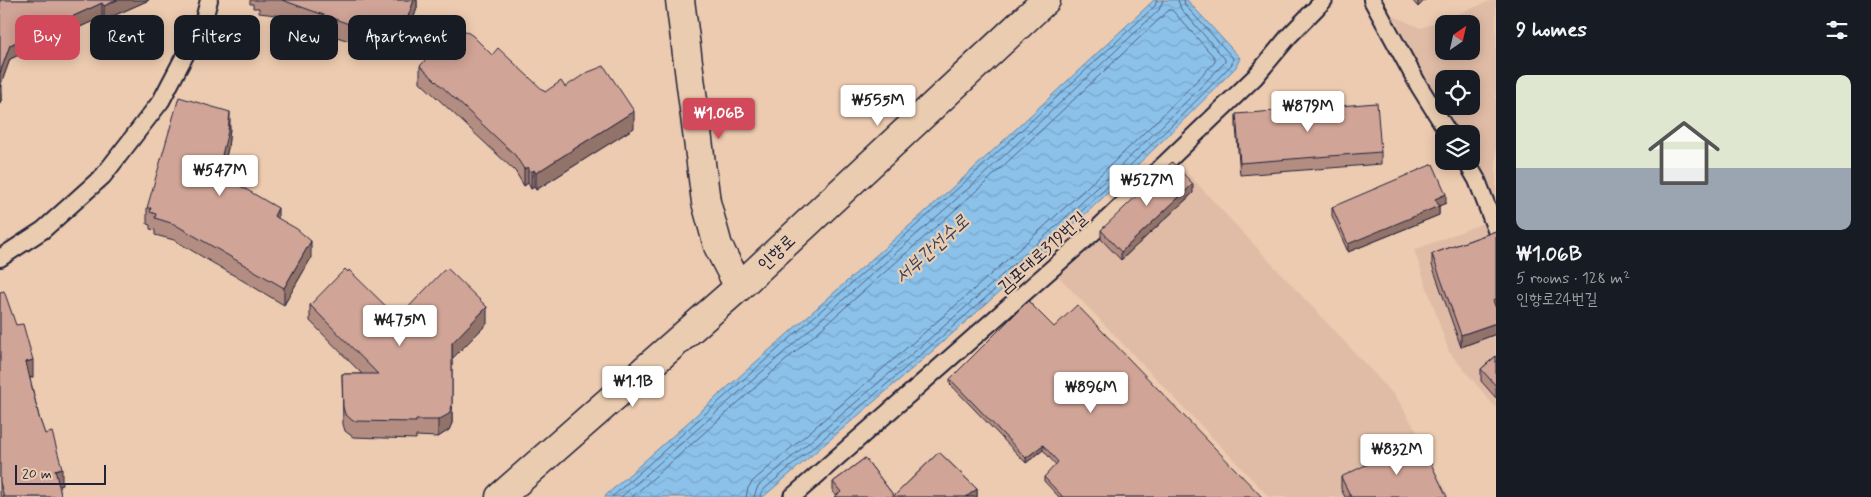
<!DOCTYPE html>
<meta charset="utf-8">
<style>
:root{--surface:#171b24;--page:#242831;--text:#f1f3f6;--muted:#9ea1a6;--line:#363941;--accent:#d1495b}
body{margin:0;font-family:Mynerve,"Poor Story",sans-serif;background:var(--page);color:var(--text);height:100vh;display:flex;flex-direction:column;font-size:19px;white-space:nowrap}
*{box-sizing:border-box;margin:0}
p{font-size:16px;color:var(--muted)}
.icon{flex:none;width:28px;height:28px;fill:none;stroke:currentColor;stroke-width:2;stroke-linecap:round;stroke-linejoin:round}
.map{position:relative;flex:1;overflow:hidden}
.panel{display:flex;flex-direction:column;background:var(--surface);width:375px}
.panel>*{flex:none}
.hud{position:absolute;left:15px;top:15px;width:475px;height:45px;display:flex;gap:10px}
.needle{width:32px;rotate:34deg}
.tools{position:absolute;left:1435px;top:15px;display:grid;gap:10px}
.tools a{display:grid;place-items:center;width:45px;height:45px;border-radius:10px;background:var(--surface);box-shadow:0 2px 12px #0003;font-size:25px}
.scale{position:absolute;left:15px;bottom:12px;width:91px;box-sizing:border-box;padding-left:5px;border:2px solid #22223b;border-top:0;font-size:14px;line-height:18px;white-space:nowrap;color:#22223b;-webkit-text-stroke:4px #eacdb0;paint-order:stroke}
.price{position:absolute;translate:-50% -42px;padding:0 11px;border-radius:5px;background:#fff;color:#222;font-size:16px;line-height:32px;filter:drop-shadow(0 1px 2px #0008)}
.price::after{content:'';position:absolute;left:50%;top:30px;width:15px;height:11px;margin-left:-8px;background:inherit;clip-path:polygon(0 0,100% 0,50% 100%)}
.price.current{background:var(--accent);color:#fff}
ul{padding:0;list-style:none}
li{display:grid;align-content:center;gap:10px;height:265px;padding:0 20px}
li+li{border-top:1px solid var(--line)}
li span{display:grid;place-items:center;height:155px;border-radius:10px;color:#555}
li>.icon{margin-inline-start:auto}
span .icon{width:90px;height:90px;fill:#fffc;stroke-width:1}
li b{font-size:21px}
h2{display:flex;justify-content:space-between;align-items:center;height:60px;padding:0 20px;font-size:21px}
.chip{padding:0 18px;border-radius:10px;background:var(--surface);box-shadow:0 2px 12px #0003;font-size:18px;line-height:45px}
.chip.current{background:var(--accent);color:#fff}
main{display:flex;flex:1;min-height:0}
.map>svg:first-child{display:block}
</style>
<main>
<div class="map">
<svg width="1496" height="497" viewBox="0 0 1496 497">
<defs>
<pattern id="water-waves" width="16" height="10" patternUnits="userSpaceOnUse" patternTransform="scale(1.25)"><rect width="16" height="10" fill="#8cc2ea"/><path d="M0 5q4-4 8 0t8 0" fill="none" stroke="#78a6ca"/></pattern>
</defs>
<rect width="100%" height="100%" fill="#edcbb0"/>
<filter id="ink" filterUnits="userSpaceOnUse"><feTurbulence type="fractalNoise" baseFrequency=".02" numOctaves="2"/><feDisplacementMap in="SourceGraphic" scale="10" xChannelSelector="R" yChannelSelector="G"/><feConvolveMatrix kernelMatrix="1 2 1 2 8 2 1 2 1" color-interpolation-filters="sRGB"/></filter>
<g filter="url(#ink)">
<path fill="#e0bca6" fill-rule="evenodd" d="M 1493,0 L 1496,0 L 1496,208 L 1483,174 L 1471,154 L 1471,134 L 1458,134 L 1415,64 L 1394,16 L 1421,28 ZM 1444,24 L 1471,24 L 1471,51 L 1444,51 ZM 1444,79 L 1471,79 L 1471,106 L 1444,106 Z
M 1177,162 L 1397,398 L 1417,432 L 1449,497 L 1269,497 L 1057,275 Z
M 1496,218 L 1496,408 L 1449,352 L 1414,250 Z"/>
<path fill="url(#water-waves)" stroke="#6282a4" d="M 1154,0 L 1187,0 L 1240,58 L 1236,67 C 1088,220 925,358 763,497 L 604,497 L 971,171 Z"/>
<g fill="none" stroke-linecap="round" stroke-linejoin="round">
<path stroke="#4c6281" stroke-width="1" d="M 612,497 L 974,174 L 1155,6 L 1157,0
M 621,497 L 979,179 L 1159,10 L 1163,0
M 632,497 L 984,184 L 1169,10 L 1172,10 L 1215,58 L 1215,62 C 1070,212 910,344 753,481 L 748,488 L 746,497
M 754,497 L 758,486 C 918,349 1079,214 1225,62 L 1225,59 L 1181,9 L 1178,0
M 760,497 L 762,491 C 923,353 1085,217 1232,64 L 1233,58 L 1185,5 L 1184,0"/>
<g stroke="#22223b" stroke-width="20">
<path id="lane" d="M 1372,0 L 1419,86 L 1449,134
M 1466,161 L 1477,180 L 1496,230
M 0,258 L 43,230 L 103,176 L 161,101 L 204,19 L 209,0
M 792,497 L 1097,229 L 1255,77 L 1289,36 L 1324,0"/>
</g>
<g stroke="#22223b" stroke-width="31">
<path id="street" d="M 680,0 L 706,202 L 718,246 L 739,287"/>
</g>
<g stroke="#22223b" stroke-width="31">
<path id="secondary" d="M 500,497 L 739,287 L 1046,0"/>
</g>
<use href="#lane" stroke="#eacdb0" stroke-width="16"/>
<use href="#street" stroke="#eacdb0" stroke-width="28"/>
<use href="#secondary" stroke="#eacdb0" stroke-width="28"/>
</g>
<path fill="#b38d82" stroke="#22223b" d="M 0,0 L 149,0 L 104,20 L 102,17 L 10,59 L 1,84 L 2,99 L 0,103 Z
M 250,0 L 417,0 L 417,8 L 399,59 L 276,15 L 259,13 L 259,8 L 253,8 L 253,4 L 250,4 Z
M 1412,0 L 1425,0 L 1418,7 Z
M 492,55 L 545,92 L 565,87 L 634,128 L 536,190 L 534,187 L 531,189 L 528,183 L 524,186 L 515,171 L 420,82 L 420,66 Z
M 1236,114 L 1381,152 L 1381,164 L 1240,175 L 1236,126 Z
M 230,128 L 228,148 L 226,157 L 228,174 L 227,178 L 278,218 L 311,258 L 284,305 L 174,240 L 155,235 L 155,230 L 150,229 L 150,225 L 147,224 L 147,208 Z
M 1193,193 L 1121,260 L 1101,239 L 1101,230 Z
M 1446,203 L 1439,206 L 1439,215 L 1348,252 L 1332,216 L 1332,207 Z
M 1496,231 L 1496,334 L 1461,347 L 1432,265 L 1432,254 Z
M 348,272 L 398,318 L 487,324 L 452,359 L 452,423 L 449,430 L 438,437 L 416,436 L 416,439 L 353,437 L 345,431 L 343,424 L 342,374 L 362,374 L 310,321 L 310,305 Z
M 0,292 L 33,377 L 30,378 L 39,417 L 62,485 L 59,486 L 61,497 L 0,497 Z
M 1054,327 L 1262,497 L 1059,497 L 1044,481 L 1044,477 L 1056,465 L 1043,450 L 1026,463 L 950,384 L 950,379 Z
M 1496,356 L 1496,398 L 1481,381 L 1481,369 Z
M 939,452 L 977,489 L 977,497 L 834,497 L 836,496 L 833,492 L 833,482 L 865,458 L 894,496 Z
M 1341,477 L 1447,497 L 1345,497 L 1341,489 Z"/>
<path fill="#92736a" stroke="#22223b" d="M 117,0 L 149,0 L 104,20 L 104,6 Z
M 414,0 L 417,0 L 417,8 L 399,59 L 399,42 Z
M 1418,0 L 1425,0 L 1418,7 Z
M 102,3 L 102,17 L 10,59 L 0,87 L 0,73 L 10,45 Z
M 2,85 L 2,99 L 0,103 L 0,88 Z
M 634,111 L 634,128 L 536,190 L 536,173 Z
M 230,112 L 230,128 L 228,148 L 222,172 L 222,155 Z
M 228,157 L 228,174 L 223,192 L 223,176 Z
M 528,167 L 528,183 L 524,186 L 524,169 Z
M 534,170 L 534,187 L 531,189 L 531,172 Z
M 1193,184 L 1193,193 L 1121,260 L 1121,252 Z
M 1446,194 L 1446,203 L 1439,206 L 1439,215 L 1348,252 L 1348,244 L 1435,199 Z
M 278,208 L 278,224 L 274,216 Z
M 311,241 L 311,258 L 284,305 L 284,288 Z
M 1496,299 L 1496,311 L 1493,300 Z
M 487,307 L 487,324 L 452,359 L 452,343 Z
M 1496,323 L 1496,334 L 1461,347 L 1461,335 Z
M 33,360 L 33,377 L 26,379 L 26,362 Z
M 452,406 L 452,423 L 449,430 L 438,437 L 438,420 Z
M 1043,445 L 1043,450 L 1026,463 L 1026,458 Z
M 62,468 L 62,485 L 55,487 L 55,470 Z
M 977,489 L 977,497 L 966,497 Z"/>
<path fill="#d0a497" stroke="#22223b" d="M 0,0 L 117,0 L 104,6 L 102,3 L 10,45 L 0,73 Z
M 282,0 L 414,0 L 399,42 Z
M 458,26 L 473,36 L 492,55 L 498,48 L 545,92 L 561,81 L 565,87 L 586,73 L 604,66 L 634,111 L 536,173 L 534,170 L 531,172 L 528,167 L 524,169 L 515,155 L 420,66 Z
M 179,97 L 230,112 L 228,131 L 222,155 L 228,157 L 223,176 L 278,208 L 274,216 L 297,229 L 311,241 L 284,288 L 174,224 L 155,218 L 156,214 L 150,212 L 151,208 L 147,208 Z
M 1377,103 L 1381,152 L 1240,163 L 1236,114 Z
M 1172,162 L 1193,184 L 1121,252 L 1101,230 Z
M 1433,164 L 1446,194 L 1435,199 L 1439,206 L 1348,244 L 1332,207 Z
M 1496,231 L 1496,299 L 1493,300 L 1496,309 L 1496,323 L 1461,335 L 1432,254 Z
M 345,269 L 348,272 L 349,270 L 398,318 L 444,270 L 448,269 L 487,307 L 452,343 L 452,406 L 449,414 L 438,420 L 416,420 L 416,422 L 353,421 L 345,414 L 343,407 L 342,374 L 378,374 L 310,305 Z
M 4,291 L 16,325 L 23,324 L 33,360 L 26,362 L 39,417 L 45,434 L 52,432 L 62,468 L 55,470 L 60,490 L 61,497 L 4,497 L 0,482 L 0,292 Z
M 1028,301 L 1054,327 L 1077,305 L 1262,497 L 1063,497 L 1044,477 L 1058,462 L 1043,445 L 1026,458 L 950,379 Z
M 1496,356 L 1496,386 L 1481,369 Z
M 1419,439 L 1447,497 L 1351,497 L 1341,477 Z
M 939,452 L 977,489 L 966,497 L 834,497 L 841,492 L 833,482 L 865,458 L 894,496 Z"/>
</g>
<g text-anchor="middle" stroke-width="4.5" stroke-linejoin="round" paint-order="stroke">
<g font-size="18" fill="#22223b" stroke="#eacdb0">
<text transform="translate(776 252) rotate(-43)" y="6">인향로</text>
<text transform="translate(1042 252) rotate(-42)" y="6">김포대로319번길</text>
</g>
<g font-size="19" font-style="italic" fill="#37425e" stroke="#eacdb0">
<text transform="translate(931 248) rotate(-42)" y="7">서부간선수로</text>
</g>
</g>
</svg>
<div class="tools">
<a><svg class="needle" viewBox="-14 -14 28 28"><path d="M0-13l5 13h-10z" fill="#e53935"/><path d="M0 13l5-13h-10z" fill="#9ea1a6"/></svg></a>
<a><svg class="icon" aria-label="locate" viewBox="0 0 24 24"><circle cx="12" cy="12" r="6"/><path d="M12 2v4M12 18v4M2 12h4M18 12h4"/></svg></a>
<a><svg class="icon" aria-label="layers" viewBox="0 0 24 24"><path d="M12 4l9 5-9 5-9-5zM3 14l9 5 9-5"/></svg></a>
</div>
<div class="scale">20 m</div>
<b class="price" style="left:878px;top:127px">₩555M</b>
<b class="price" style="left:1308px;top:133px">₩879M</b>
<b class="price current" style="left:719px;top:140px">₩1.06B</b>
<b class="price" style="left:220px;top:197px">₩547M</b>
<b class="price" style="left:1147px;top:207px">₩527M</b>
<b class="price" style="left:400px;top:347px">₩475M</b>
<b class="price" style="left:633px;top:408px">₩1.1B</b>
<b class="price" style="left:1091px;top:414px">₩896M</b>
<b class="price" style="left:1397px;top:476px">₩832M</b>
<div class="hud">
<a class="chip current">Buy</a>
<a class="chip">Rent</a>
<a class="chip">Filters</a>
<a class="chip">New</a>
<a class="chip">Apartment</a>
</div>
</div>
<section class="panel">
<h2>9 homes<svg class="icon" aria-label="filters" viewBox="0 0 24 24"><path d="M4 7h16M4 17h16"/><circle cx="9" cy="7" r="2"/><circle cx="15" cy="17" r="2"/></svg></h2>
<ul>
<li><span style="background:linear-gradient(#dfe7d0 60%,#9aa5b1 0)"><svg class="icon" aria-label="home" viewBox="0 0 24 24"><path d="M3 11l9-7 9 7M6 9v11h12V9"/></svg></span><div><b>₩1.06B</b><p>5 rooms · 128 m²</p><p>인향로24번길</p></div></li>
</ul>
</section>
</main>
